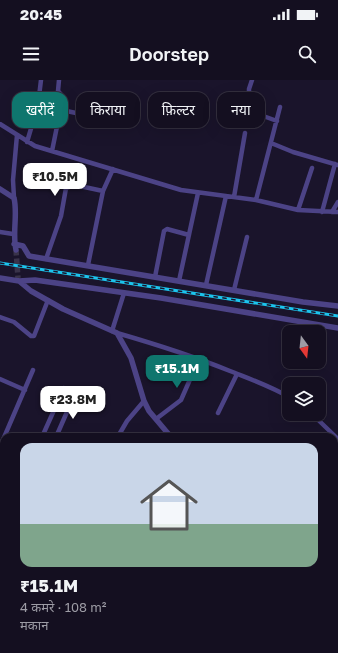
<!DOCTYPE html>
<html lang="hi">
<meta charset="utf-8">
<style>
:root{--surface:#140f20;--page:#1d1829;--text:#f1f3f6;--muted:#9d9ca5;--line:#332f3e;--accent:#0f766e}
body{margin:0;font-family:"Golos Text","Noto Sans Devanagari",sans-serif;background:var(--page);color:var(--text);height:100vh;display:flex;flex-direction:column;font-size:15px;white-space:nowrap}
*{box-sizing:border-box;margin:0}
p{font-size:13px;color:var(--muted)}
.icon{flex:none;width:22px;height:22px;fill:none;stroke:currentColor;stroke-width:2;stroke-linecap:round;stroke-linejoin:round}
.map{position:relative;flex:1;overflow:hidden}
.details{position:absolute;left:0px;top:353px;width:338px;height:220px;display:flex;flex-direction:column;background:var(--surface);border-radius:12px 12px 0 0;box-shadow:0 4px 16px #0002,0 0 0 1px var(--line)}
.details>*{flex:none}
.banner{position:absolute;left:12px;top:12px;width:314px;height:36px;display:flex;gap:8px}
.needle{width:26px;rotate:165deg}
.buttons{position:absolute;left:282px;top:245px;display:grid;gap:8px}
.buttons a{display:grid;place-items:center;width:44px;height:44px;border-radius:8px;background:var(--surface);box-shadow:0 4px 16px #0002,0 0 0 1px var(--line);font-size:20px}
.price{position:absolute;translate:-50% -34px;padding:0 9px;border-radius:8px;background:#fff;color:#222;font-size:13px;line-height:26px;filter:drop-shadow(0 1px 2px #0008)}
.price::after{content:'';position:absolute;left:50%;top:24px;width:12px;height:9px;margin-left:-6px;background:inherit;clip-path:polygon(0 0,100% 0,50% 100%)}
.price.current{background:var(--accent);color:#fff}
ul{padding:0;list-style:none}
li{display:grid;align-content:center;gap:8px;height:212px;padding:0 20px}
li+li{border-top:1px solid var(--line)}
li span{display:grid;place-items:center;height:124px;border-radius:12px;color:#555}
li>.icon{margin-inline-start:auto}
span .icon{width:72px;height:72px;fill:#fffc;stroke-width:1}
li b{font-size:17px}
.chip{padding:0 14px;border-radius:12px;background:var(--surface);box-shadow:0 4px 16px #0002,0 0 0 1px var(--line);font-size:14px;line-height:36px}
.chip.current{background:var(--accent);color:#fff}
.status{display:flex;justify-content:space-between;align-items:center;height:28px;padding:0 20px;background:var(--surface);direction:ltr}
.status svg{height:11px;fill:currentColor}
header{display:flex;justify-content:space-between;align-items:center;height:52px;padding:0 20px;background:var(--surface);font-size:18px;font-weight:600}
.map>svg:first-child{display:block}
</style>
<div class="status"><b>20:45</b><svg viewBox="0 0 49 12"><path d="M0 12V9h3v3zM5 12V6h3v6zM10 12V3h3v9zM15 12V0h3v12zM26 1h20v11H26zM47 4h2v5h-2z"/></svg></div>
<header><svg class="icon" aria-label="menu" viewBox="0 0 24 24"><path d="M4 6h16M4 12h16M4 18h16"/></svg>Doorstep<svg class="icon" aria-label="search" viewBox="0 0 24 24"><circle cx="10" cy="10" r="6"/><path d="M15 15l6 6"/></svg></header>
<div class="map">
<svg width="338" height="573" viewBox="0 0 338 573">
<rect width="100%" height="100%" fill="#1a142b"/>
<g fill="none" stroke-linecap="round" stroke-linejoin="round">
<path stroke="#39334a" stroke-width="5.5" stroke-dasharray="5.5 3" stroke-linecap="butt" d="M 16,170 L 18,198"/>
<path stroke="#4c4386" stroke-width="4.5" d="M 252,0 L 249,9 L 249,29 L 255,33 L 277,41
M 38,25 L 76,33
M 0,44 L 35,66 L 181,110 L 256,120 L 298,130 L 338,132
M 27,62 L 38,25 L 41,0
M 271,63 L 293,72 L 338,85
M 52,71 L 63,17 L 58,11 L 59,0
M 234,117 L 245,53
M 14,118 L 13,100 L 17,55
M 256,120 L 280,27
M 298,130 L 312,88
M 322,132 L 335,84
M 332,132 L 338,122
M 0,152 L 13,154
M 46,179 L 61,136 L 66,108 L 75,105 L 103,111
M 88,185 L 103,111 L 113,89
M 155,197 L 164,151 L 167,149 L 189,155
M 179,201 L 198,113
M 206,205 L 226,116
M 234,210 L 247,157
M 0,237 L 14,242 L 31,256 L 34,256 L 48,220
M 112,251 L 124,213
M 117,253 C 155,264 193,276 230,291 C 250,299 270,306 289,317
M 0,299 L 25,310
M 218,333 L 237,294
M 312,334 L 338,359
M 156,339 L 181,320 L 199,279
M 42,357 L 64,308
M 56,357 L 74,316
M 124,357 L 120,353 L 127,341 L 144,321
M 4,366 L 1,364 L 2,362 L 33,290
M 0,396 L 4,389
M 334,417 L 338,416
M 0,431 L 4,423
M 0,449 L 4,451
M 334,510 L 335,509
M 0,540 L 4,535
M 334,551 L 338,553
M 125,573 L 131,569
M 297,573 L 299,569"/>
<path stroke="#4c4386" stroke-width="5.5" d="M 0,109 L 14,118 C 18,135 12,152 16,170
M 14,164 L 23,166 L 29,176 L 303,222 L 338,226
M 0,198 L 19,201 L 35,200 L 161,218 L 338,248
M 19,201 L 31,211 L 63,229 L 117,253 L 131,278 L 144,321 L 149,331 L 171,357
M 172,573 L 175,569"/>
<path stroke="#8d7ff5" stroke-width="6" d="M 0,572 L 1,573"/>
<g stroke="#1cc4ed" stroke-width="3">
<path id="rail" d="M 0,183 L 338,236"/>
</g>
<use href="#rail" stroke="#1a142b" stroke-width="1.5" stroke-dasharray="4.5" stroke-linecap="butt"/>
</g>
</svg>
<div class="buttons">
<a><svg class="needle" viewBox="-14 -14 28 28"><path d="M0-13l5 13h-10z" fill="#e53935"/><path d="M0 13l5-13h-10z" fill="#9d9ca5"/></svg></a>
<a><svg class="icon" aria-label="layers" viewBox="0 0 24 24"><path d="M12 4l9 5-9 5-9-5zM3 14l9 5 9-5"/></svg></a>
</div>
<b class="price" style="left:55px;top:117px">₹10.5M</b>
<b class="price current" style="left:177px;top:309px">₹15.1M</b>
<b class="price" style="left:73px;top:340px">₹23.8M</b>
<div class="banner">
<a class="chip current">खरीदें</a>
<a class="chip">किराया</a>
<a class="chip">फ़िल्टर</a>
<a class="chip">नया</a>
</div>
<section class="details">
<ul>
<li><span style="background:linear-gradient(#c9d6e8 65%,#7fa58c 0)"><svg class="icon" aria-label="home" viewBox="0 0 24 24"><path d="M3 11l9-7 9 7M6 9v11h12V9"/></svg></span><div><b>₹15.1M</b><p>4 कमरे · 108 m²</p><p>मकान</p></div></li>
</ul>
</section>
</div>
